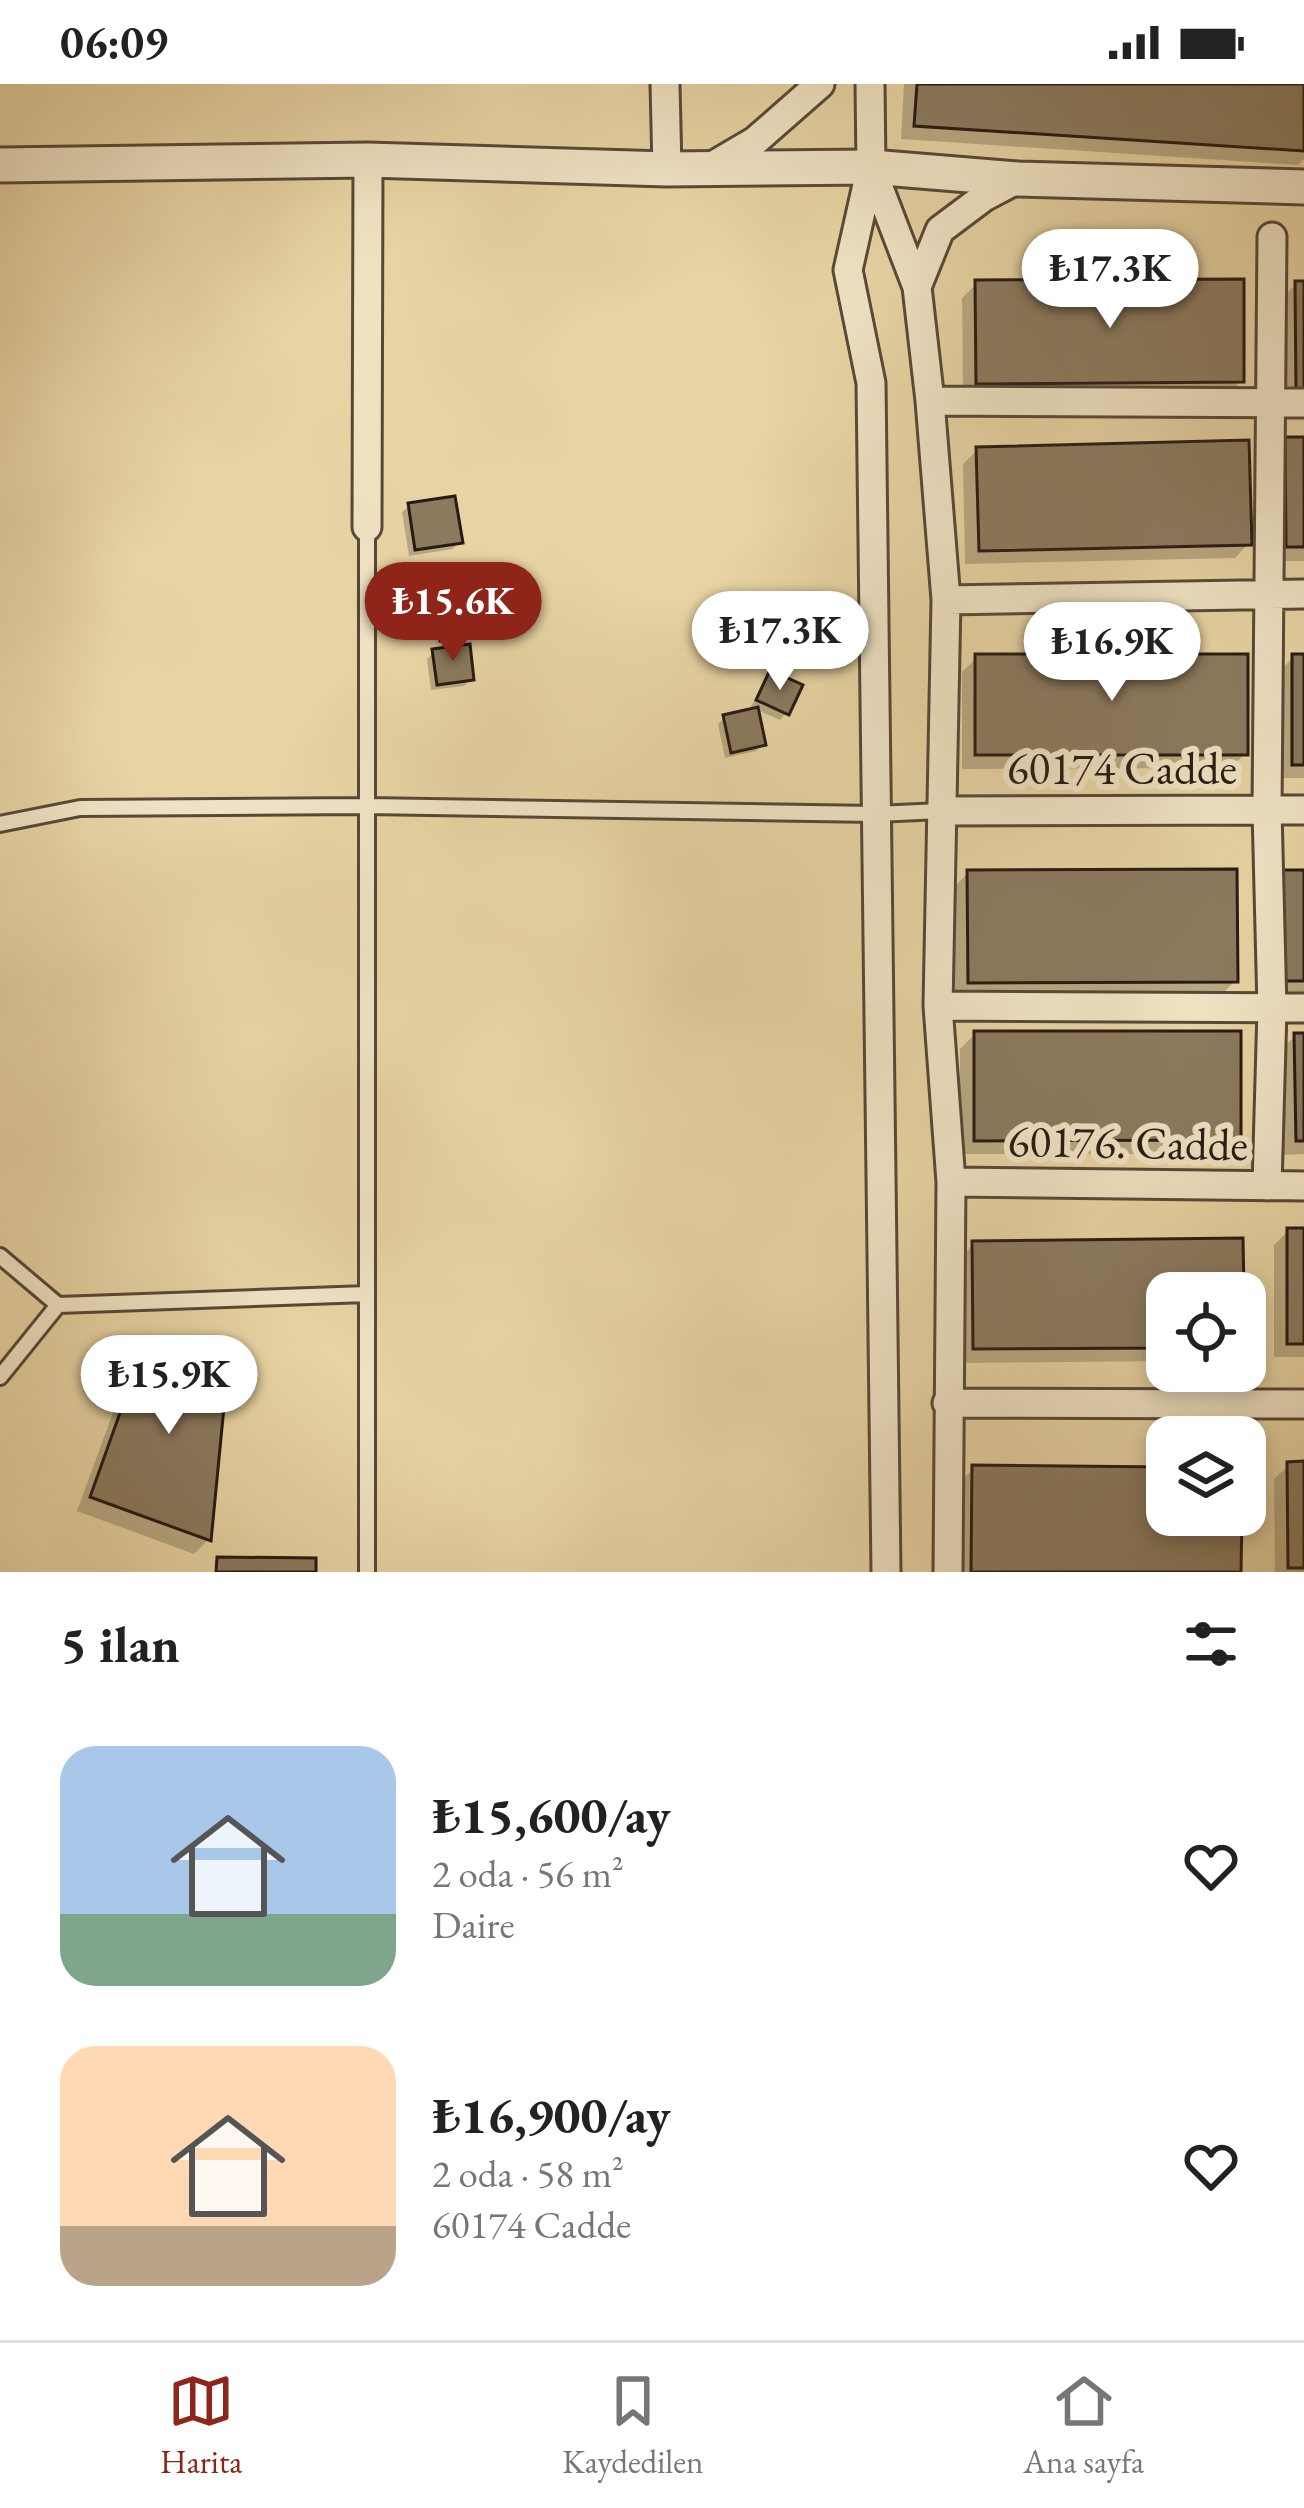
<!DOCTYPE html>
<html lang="tr">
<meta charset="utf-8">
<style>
:root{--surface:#fff;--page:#f6f6f6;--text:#222;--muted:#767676;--line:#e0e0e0;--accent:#8f2418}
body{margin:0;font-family:"EB Garamond",serif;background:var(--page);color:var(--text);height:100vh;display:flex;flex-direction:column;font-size:45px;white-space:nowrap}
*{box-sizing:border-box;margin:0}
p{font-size:39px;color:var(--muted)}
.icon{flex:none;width:66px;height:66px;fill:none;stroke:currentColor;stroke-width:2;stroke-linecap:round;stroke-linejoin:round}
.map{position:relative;height:1488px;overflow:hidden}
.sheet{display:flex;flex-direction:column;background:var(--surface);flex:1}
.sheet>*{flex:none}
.fabs{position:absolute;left:1146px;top:1188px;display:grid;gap:24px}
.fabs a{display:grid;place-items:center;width:120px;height:120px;border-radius:24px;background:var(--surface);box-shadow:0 6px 18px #0003;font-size:60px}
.price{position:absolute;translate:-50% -102px;padding:0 27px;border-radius:42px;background:#fff;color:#222;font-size:39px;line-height:78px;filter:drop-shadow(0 3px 6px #0008)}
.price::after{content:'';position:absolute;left:50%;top:72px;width:36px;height:27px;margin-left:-18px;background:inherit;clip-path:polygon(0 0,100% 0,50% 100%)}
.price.active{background:var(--accent);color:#fff}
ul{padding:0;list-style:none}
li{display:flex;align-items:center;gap:36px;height:300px;padding:0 60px}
li span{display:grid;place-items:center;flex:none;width:336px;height:240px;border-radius:36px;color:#555}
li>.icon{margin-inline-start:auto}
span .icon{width:144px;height:144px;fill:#fffc;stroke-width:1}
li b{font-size:51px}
h2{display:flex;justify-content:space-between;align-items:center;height:144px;padding:0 60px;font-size:51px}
.status{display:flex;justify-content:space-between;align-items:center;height:84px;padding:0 60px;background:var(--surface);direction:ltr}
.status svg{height:33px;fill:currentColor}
.tabs{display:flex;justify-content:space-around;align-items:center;height:168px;border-top:3px solid var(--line);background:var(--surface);font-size:33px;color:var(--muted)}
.tabs a{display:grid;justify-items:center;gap:6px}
.tabs .active{color:var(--accent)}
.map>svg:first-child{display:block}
</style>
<div class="status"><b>06:09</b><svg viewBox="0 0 49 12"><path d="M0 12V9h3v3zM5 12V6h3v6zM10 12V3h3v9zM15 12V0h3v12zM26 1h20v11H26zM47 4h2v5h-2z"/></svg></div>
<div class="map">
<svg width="1304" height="1488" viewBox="0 0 1304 1488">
<rect width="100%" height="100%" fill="#e7d3a3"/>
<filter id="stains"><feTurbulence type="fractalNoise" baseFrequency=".00167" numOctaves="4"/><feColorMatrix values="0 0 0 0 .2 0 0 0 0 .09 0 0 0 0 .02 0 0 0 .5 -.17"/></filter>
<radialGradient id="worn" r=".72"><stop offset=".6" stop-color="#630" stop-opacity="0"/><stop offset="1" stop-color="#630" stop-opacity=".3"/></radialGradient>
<path fill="#0003" d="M 904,0 L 1304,0 L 1304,75 L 1298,81 L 901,55 Z
M 977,199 L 1241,297 L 1227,311 L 963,313 L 962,214 Z
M 1296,200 L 1304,200 L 1304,320 L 1283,320 L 1282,214 Z
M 1286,356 L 1304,356 L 1304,477 L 1273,477 L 1272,370 Z
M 977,366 L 1249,459 L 1235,474 L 965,480 L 963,380 Z
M 409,422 L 459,458 L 453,465 L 409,472 L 402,428 Z
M 434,568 L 471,595 L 464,602 L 431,606 L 427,575 Z
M 977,573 L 1245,670 L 1230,684 L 962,685 L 962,588 Z
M 1294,573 L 1304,573 L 1304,694 L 1279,694 L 1279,587 Z
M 770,590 L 786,629 L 780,636 L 751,623 L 764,596 Z
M 725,633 L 763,660 L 756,667 L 725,674 L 718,640 Z
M 968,789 L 1235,897 L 1221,911 L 955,912 L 954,803 Z
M 1304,789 L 1304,910 L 1269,910 Z
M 975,950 L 1238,1055 L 1224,1070 L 960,1070 L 960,965 Z
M 1295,952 L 1304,952 L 1304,1070 L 1283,1071 L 1281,966 Z
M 1288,1147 L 1304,1147 L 1304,1273 L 1274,1273 L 1274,1161 Z
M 974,1160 L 1241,1209 L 1167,1209 L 1167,1277 L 960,1279 L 959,1174 Z
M 149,1256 L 208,1456 L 194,1470 L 77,1427 L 134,1271 Z
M 1304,1380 L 1304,1488 L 1275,1488 L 1274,1395 L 1289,1381 Z
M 974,1384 L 1167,1386 L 1167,1431 L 1239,1431 L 1238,1488 L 958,1488 L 959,1398 Z"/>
<path fill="#8b7a5e" stroke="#281a14" stroke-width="3" d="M 917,0 L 1304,0 L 1304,67 L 914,42 Z
M 1244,195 L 1244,298 L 976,300 L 975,196 Z
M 1295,197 L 1304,197 L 1304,307 L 1296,307 Z
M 1285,353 L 1304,353 L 1304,463 L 1286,463 Z
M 1249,356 L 1252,461 L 979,467 L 976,363 Z
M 455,412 L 463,459 L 415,466 L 408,419 Z
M 471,533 L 474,554 L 440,557 L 438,537 Z
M 470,560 L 474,596 L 437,601 L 432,565 Z
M 975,570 L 1248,570 L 1248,671 L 975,671 Z
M 1292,570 L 1304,570 L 1304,681 L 1292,681 Z
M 770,586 L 803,601 L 789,631 L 756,616 Z
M 758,623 L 766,661 L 731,669 L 723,631 Z
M 1237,785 L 1238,898 L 968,899 L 967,786 Z
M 1282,786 L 1304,786 L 1304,897 L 1282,897 Z
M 974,947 L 1241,947 L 1241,1056 L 974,1057 Z
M 1294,949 L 1304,949 L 1304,1057 L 1296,1057 Z
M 1287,1144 L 1304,1144 L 1304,1260 L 1287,1260 Z
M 1243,1154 L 1244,1209 L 1167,1209 L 1167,1264 L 973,1265 L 972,1157 Z
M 147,1253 L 230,1261 L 211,1457 L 90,1413 Z
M 1304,1377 L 1304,1484 L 1288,1484 L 1287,1378 Z
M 972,1381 L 1167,1383 L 1167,1431 L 1242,1431 L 1241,1488 L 971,1488 Z
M 217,1473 L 316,1474 L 316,1488 L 216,1488 Z"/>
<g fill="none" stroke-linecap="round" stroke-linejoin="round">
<g stroke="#584838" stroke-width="20">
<path id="service" d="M 367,443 L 367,1488
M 0,740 L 80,724 L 366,722 L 876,730 L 941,727
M 0,1172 L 58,1221 L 367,1210
M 0,1293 L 58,1221"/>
</g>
<g stroke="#584838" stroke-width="33">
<path id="minor" d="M 665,0 L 667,85
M 870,0 L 871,83 L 848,186 L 871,299 L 886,1488
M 871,83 L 917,203 L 930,317 L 946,516 L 938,922 L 951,1098 L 948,1488
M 709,84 L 755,57 L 820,0
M 917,203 L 940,146 L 984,113 L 1018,95
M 930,317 L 1304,319
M 367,443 L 368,76
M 946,516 L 1304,510
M 941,727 L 1304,726
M 938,922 L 1304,924
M 951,1098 L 1304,1102
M 1267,1102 L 1272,925 L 1267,726 L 1272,153
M 947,1319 L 1304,1320"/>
</g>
<g stroke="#584838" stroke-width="39">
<path id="tertiary" d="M 0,81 L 368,76 L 667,85 L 871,83 L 1018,95 L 1304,103"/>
</g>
<use href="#service" stroke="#efe2c3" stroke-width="14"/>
<use href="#minor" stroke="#efe2c3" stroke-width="27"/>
<use href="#tertiary" stroke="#efe2c3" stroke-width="33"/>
</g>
<g text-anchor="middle" stroke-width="12" stroke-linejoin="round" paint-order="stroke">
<g font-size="45" fill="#281a14" stroke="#efe2c3">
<text x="1122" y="700">60174 Cadde</text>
<text transform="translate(1128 1058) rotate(1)" y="16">60176. Cadde</text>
</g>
</g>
<rect width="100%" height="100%" filter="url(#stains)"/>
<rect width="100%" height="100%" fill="url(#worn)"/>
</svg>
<div class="fabs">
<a><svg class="icon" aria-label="locate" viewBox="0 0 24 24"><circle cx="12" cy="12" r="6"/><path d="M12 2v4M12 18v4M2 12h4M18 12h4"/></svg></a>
<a><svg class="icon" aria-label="layers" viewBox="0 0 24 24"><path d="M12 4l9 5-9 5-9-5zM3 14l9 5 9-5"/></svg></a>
</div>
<b class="price" style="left:1110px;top:247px">₺17.3K</b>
<b class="price active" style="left:453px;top:580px">₺15.6K</b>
<b class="price" style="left:780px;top:609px">₺17.3K</b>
<b class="price" style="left:1112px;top:620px">₺16.9K</b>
<b class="price" style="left:169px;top:1353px">₺15.9K</b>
</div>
<section class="sheet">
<h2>5 ilan<svg class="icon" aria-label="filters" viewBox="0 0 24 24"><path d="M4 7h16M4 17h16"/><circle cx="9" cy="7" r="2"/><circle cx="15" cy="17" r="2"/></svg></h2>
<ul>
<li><span style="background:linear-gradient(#a9c7e8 70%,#7fa58c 0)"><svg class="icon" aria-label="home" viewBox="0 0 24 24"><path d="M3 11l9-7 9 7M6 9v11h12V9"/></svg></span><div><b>₺15,600/ay</b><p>2 oda · 56 m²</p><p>Daire</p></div><svg class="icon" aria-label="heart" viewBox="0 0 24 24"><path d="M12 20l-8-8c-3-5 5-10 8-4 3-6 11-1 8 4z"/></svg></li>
<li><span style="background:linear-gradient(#ffd9b3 75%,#b9a48a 0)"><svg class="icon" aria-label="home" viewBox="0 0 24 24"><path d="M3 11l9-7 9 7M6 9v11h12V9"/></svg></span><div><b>₺16,900/ay</b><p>2 oda · 58 m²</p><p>60174 Cadde</p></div><svg class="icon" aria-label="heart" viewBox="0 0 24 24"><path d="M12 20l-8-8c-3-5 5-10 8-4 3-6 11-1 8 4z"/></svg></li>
</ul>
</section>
<nav class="tabs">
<a class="active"><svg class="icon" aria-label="map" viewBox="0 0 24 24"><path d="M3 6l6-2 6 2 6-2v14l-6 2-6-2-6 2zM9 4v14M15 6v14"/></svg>Harita</a>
<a><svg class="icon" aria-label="saved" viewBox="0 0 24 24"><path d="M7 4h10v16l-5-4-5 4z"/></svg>Kaydedilen</a>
<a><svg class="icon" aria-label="home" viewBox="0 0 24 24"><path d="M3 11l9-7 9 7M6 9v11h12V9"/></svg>Ana sayfa</a>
</nav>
